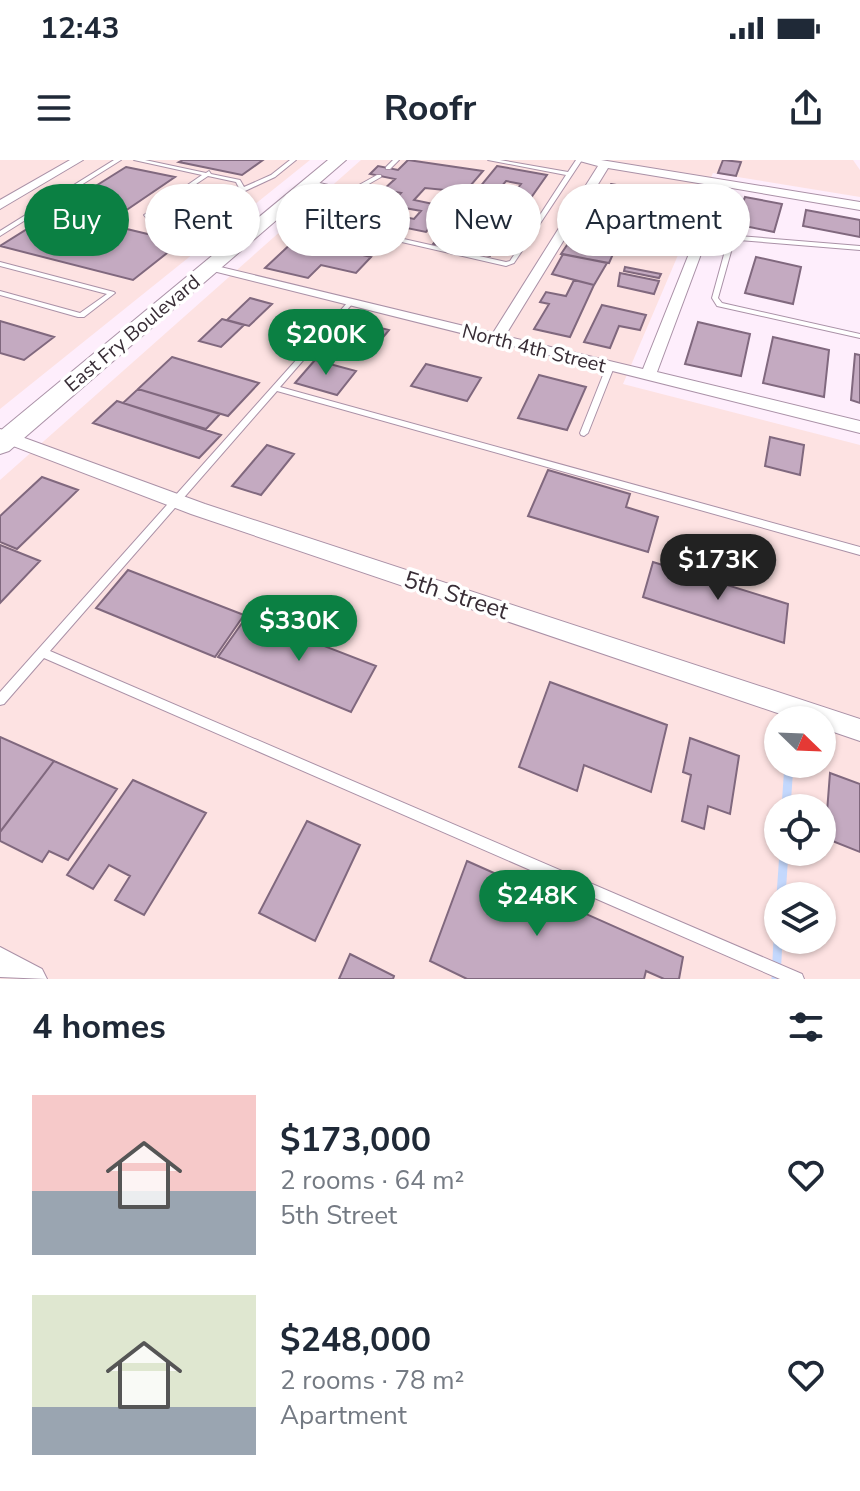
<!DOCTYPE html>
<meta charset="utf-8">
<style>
:root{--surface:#fff;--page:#f6f6f7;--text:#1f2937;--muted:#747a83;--accent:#0b8043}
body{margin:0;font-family:"Nunito Sans",sans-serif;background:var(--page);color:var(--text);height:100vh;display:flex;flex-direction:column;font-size:30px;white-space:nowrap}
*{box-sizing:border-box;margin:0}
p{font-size:26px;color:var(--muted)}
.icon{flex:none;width:44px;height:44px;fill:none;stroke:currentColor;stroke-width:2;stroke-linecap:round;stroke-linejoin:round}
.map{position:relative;height:819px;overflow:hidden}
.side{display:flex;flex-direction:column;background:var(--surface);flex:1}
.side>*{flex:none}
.guide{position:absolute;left:24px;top:24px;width:812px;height:72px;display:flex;gap:16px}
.needle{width:52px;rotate:113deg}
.buttons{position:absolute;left:764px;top:546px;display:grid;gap:16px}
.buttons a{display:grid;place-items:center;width:72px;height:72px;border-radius:50%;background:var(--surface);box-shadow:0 2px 6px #0004;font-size:40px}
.price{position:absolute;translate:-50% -68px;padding:0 18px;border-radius:28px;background:var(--accent);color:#fff;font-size:26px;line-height:52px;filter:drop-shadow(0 2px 4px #0008)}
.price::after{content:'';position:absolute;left:50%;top:48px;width:24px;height:18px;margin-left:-12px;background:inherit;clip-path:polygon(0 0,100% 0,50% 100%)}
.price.current{background:#222;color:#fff}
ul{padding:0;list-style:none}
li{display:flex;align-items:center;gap:24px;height:200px;padding:0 32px}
li span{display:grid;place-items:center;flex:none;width:224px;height:160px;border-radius:0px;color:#555}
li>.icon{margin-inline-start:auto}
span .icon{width:96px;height:96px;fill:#fffc;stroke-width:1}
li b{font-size:34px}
h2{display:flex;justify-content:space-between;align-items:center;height:96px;padding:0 32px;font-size:34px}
.chip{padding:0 28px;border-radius:36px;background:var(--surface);box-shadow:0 2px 6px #0004;font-size:28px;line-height:72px}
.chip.current{background:var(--accent);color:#fff}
.status{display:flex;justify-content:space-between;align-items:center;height:56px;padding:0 40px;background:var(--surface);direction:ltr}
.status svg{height:22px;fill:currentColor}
header{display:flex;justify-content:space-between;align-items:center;height:104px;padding:0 32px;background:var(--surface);font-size:36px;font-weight:700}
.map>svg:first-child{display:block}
</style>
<div class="status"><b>12:43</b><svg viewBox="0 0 49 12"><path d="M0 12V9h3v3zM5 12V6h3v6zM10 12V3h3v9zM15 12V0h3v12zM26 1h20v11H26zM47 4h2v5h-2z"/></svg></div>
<header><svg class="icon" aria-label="menu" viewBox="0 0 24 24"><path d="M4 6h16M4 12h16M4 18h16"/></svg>Roofr<svg class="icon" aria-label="share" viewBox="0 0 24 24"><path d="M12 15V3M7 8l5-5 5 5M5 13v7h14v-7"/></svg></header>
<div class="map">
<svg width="860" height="819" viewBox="0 0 860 819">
<rect width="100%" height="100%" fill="#feeefc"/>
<path fill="#fde2e2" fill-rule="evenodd" d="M 0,0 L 310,0 L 0,249 Z
M 361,0 L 853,0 L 860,10 L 860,37 L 713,13 L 623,224 L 860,285 L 860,819 L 0,819 L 0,320 ZM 778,560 L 822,560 L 822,604 L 778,604 ZM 778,648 L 822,648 L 822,692 L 778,692 ZM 778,736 L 822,736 L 822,780 L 778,780 Z"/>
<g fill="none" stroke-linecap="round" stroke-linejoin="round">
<path stroke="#c4d8fd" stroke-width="9" d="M 786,648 L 789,604
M 781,736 L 784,692
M 776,819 L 778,780"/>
</g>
<path fill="#c4aac1" stroke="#80687e" stroke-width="2" fill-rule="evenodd" d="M 183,0 L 263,0 L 242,15 L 179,2 Z
M 408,0 L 483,11 L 465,32 L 425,28 L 414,40 L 447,47 L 426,72 L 343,55 L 368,31 L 397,37 L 401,33 L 383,30 L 395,19 L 370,14 L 378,6 L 398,10 ZM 378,43 L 421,51 L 414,59 L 371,50 Z
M 723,0 L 741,2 L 736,16 L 718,13 Z
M 497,6 L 547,15 L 490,96 L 433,84 ZM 506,21 L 521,24 L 506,43 L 490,40 ZM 478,56 L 494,59 L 477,81 L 460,78 Z
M 126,7 L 175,17 L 106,64 L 181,82 L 133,120 L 0,86 Z
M 611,24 L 644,30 L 627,65 L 592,59 Z
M 657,29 L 697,36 L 694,43 L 654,36 Z
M 745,37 L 782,44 L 774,72 L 735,64 Z
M 806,50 L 860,60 L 860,77 L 803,66 Z
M 648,51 L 689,59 L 687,63 L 646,55 Z
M 583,59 L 624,67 L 614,88 L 597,84 L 601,76 L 573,75 Z
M 657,60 L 677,64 L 674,71 L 654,67 Z
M 641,74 L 664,78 L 662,85 L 639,82 Z
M 297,78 L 348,83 L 342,90 L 371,97 L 356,113 L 321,105 L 308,118 L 265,108 Z
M 567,85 L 613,94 L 609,103 L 561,94 Z
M 563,94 L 607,103 L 594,125 L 552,114 Z
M 756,97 L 801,107 L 793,144 L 745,133 Z
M 625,107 L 661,114 L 659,118 L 624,111 Z
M 620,113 L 659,121 L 654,134 L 618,126 Z
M 574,120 L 594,125 L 570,177 L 534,169 L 549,144 L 540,142 L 546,132 L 566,136 Z
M 250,138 L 272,144 L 249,166 L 227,160 Z
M 602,145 L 646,155 L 640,170 L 619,166 L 610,188 L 584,182 Z
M 222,159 L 244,165 L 221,187 L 199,181 Z
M 349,160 L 389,170 L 371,192 L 330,182 Z
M 0,161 L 54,177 L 24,200 L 0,193 Z
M 698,162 L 750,174 L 741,216 L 685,204 Z
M 773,177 L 829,190 L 824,237 L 763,223 Z
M 855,194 L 860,195 L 860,243 L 851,240 Z
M 172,197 L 259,223 L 228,256 L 138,229 Z
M 315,200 L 356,211 L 337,235 L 295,223 Z
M 426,204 L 481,218 L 467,241 L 411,226 Z
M 539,215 L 586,227 L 567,270 L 518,258 Z
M 138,229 L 220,254 L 206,269 L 123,243 Z
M 117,241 L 221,275 L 199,298 L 93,263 Z
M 770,277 L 804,285 L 800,315 L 765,306 Z
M 267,285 L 294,294 L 261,335 L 232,326 Z
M 548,310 L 630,334 L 626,347 L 658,357 L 648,392 L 528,356 Z
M 42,317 L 78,330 L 17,389 L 0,382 L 0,356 Z
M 0,385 L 40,401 L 0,443 Z
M 653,402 L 788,444 L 784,483 L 643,437 Z
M 128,410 L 244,455 L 215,497 L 96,448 Z
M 247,456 L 376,506 L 351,552 L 218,497 Z
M 550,522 L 667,565 L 651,632 L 584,605 L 577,631 L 519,607 Z
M 0,577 L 54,601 L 0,672 Z
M 690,578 L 739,596 L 730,654 L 708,646 L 704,669 L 682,661 L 691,615 L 683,612 Z
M 54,601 L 117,629 L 68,700 L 49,691 L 42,702 L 0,681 L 0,672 Z
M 830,613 L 860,624 L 860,692 L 825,678 Z
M 133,620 L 206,653 L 144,755 L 115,740 L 130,716 L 109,705 L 93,729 L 67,715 Z
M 307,661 L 360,685 L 315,781 L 259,753 Z
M 467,701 L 683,797 L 679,819 L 664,819 L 646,811 L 644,819 L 467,819 L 430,801 Z
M 350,794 L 394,816 L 393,819 L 339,819 Z"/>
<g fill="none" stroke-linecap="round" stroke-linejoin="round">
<g stroke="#aa91a7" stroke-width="2">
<path id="service" d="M 114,0 L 121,0 L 0,76 L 0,71 Z
M 134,0 L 145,0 L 206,13 L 209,11 L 211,14 L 240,20 L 244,27 L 271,15 L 290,0 L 296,0 L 275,17 L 245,31 L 193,70 L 148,60 L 144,55 L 202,15 ZM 208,16 L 236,22 L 240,30 L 192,66 L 152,58 L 150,55 Z
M 393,0 L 399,0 L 390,9 L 386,9 L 386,7 Z
M 488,0 L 500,0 L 568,12 L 576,0 L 582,0 L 514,103 L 506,106 L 332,66 L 329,55 L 347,33 L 308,23 L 311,21 L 350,30 L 377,15 L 381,15 L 381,17 L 353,33 L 335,55 L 337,64 L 506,102 L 510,101 L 566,15 Z
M 739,76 L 860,86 L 860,90 L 739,80 L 734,81 L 718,138 L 722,143 L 860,174 L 860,178 L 717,146 L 712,138 L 728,80 Z
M 0,102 L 114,132 L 115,133 L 84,157 L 78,157 L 0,135 L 0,131 L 80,153 L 107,134 L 0,106 Z
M 348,142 L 353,143 L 280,227 L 860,387 L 860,395 L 277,231 L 50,491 L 802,814 L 804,819 L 780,819 L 44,498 L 4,544 L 0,545 L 0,532 Z
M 607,205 L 613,205 L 614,207 L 588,273 L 584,276 L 581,275 L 580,273 Z"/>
</g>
<g stroke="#aa91a7" stroke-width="2">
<path id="minor" d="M 70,0 L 83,0 L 0,49 L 0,40 Z
M 576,0 L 601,0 L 860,42 L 860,50 L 726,27 L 657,212 L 860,261 L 860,273 L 201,108 L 208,104 L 493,173 L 598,6 ZM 608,8 L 716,26 L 643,209 L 505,176 Z
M 0,269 L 205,344 L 860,559 L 860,581 L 822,568 L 822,560 L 798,560 L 191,354 L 0,281 Z
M 0,787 L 42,809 L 47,819 L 0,817 Z"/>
</g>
<g stroke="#aa91a7" stroke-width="2">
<path id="secondary" d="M 328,0 L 346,0 L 9,291 L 0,294 L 0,271 Z"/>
</g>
<use href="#service" fill="#fff" fill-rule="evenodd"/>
<use href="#minor" fill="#fff" fill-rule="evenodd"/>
<use href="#secondary" fill="#fff" fill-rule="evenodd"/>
</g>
<g text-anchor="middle" stroke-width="7" stroke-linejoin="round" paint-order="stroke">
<g font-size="20" fill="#382d36" stroke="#fff">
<text transform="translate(132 173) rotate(-40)" y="7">East Fry Boulevard</text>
<text transform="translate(534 188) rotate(14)" y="7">North 4th Street</text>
</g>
<g font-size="24" fill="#382d36" stroke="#fff">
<text transform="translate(456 435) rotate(18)" y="8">5th Street</text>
</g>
</g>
</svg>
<div class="buttons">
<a><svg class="needle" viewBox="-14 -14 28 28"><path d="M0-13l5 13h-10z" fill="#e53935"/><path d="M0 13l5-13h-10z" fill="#747a83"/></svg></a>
<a><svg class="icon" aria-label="locate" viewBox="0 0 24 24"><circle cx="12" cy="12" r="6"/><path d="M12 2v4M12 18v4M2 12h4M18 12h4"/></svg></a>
<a><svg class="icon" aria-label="layers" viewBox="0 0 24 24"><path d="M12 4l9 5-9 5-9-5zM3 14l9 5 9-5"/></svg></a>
</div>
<b class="price" style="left:326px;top:217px">$200K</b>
<b class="price current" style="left:718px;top:442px">$173K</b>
<b class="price" style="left:299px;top:503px">$330K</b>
<b class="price" style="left:537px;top:778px">$248K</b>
<div class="guide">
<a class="chip current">Buy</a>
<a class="chip">Rent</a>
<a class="chip">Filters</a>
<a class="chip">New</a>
<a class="chip">Apartment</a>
</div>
</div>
<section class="side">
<h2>4 homes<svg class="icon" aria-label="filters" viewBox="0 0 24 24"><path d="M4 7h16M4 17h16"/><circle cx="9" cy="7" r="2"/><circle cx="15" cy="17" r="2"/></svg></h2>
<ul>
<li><span style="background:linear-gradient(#f6c9c9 60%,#9aa5b1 0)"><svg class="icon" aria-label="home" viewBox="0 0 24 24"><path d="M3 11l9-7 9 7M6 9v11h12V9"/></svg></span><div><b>$173,000</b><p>2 rooms · 64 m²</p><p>5th Street</p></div><svg class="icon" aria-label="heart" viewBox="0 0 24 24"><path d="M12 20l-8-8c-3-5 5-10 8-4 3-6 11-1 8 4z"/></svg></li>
<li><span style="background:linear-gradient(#dfe7d0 70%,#9aa5b1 0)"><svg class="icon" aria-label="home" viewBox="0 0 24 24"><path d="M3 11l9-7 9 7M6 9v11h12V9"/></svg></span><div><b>$248,000</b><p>2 rooms · 78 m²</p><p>Apartment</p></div><svg class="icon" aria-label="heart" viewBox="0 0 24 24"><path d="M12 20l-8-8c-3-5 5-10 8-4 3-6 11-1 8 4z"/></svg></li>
</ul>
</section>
